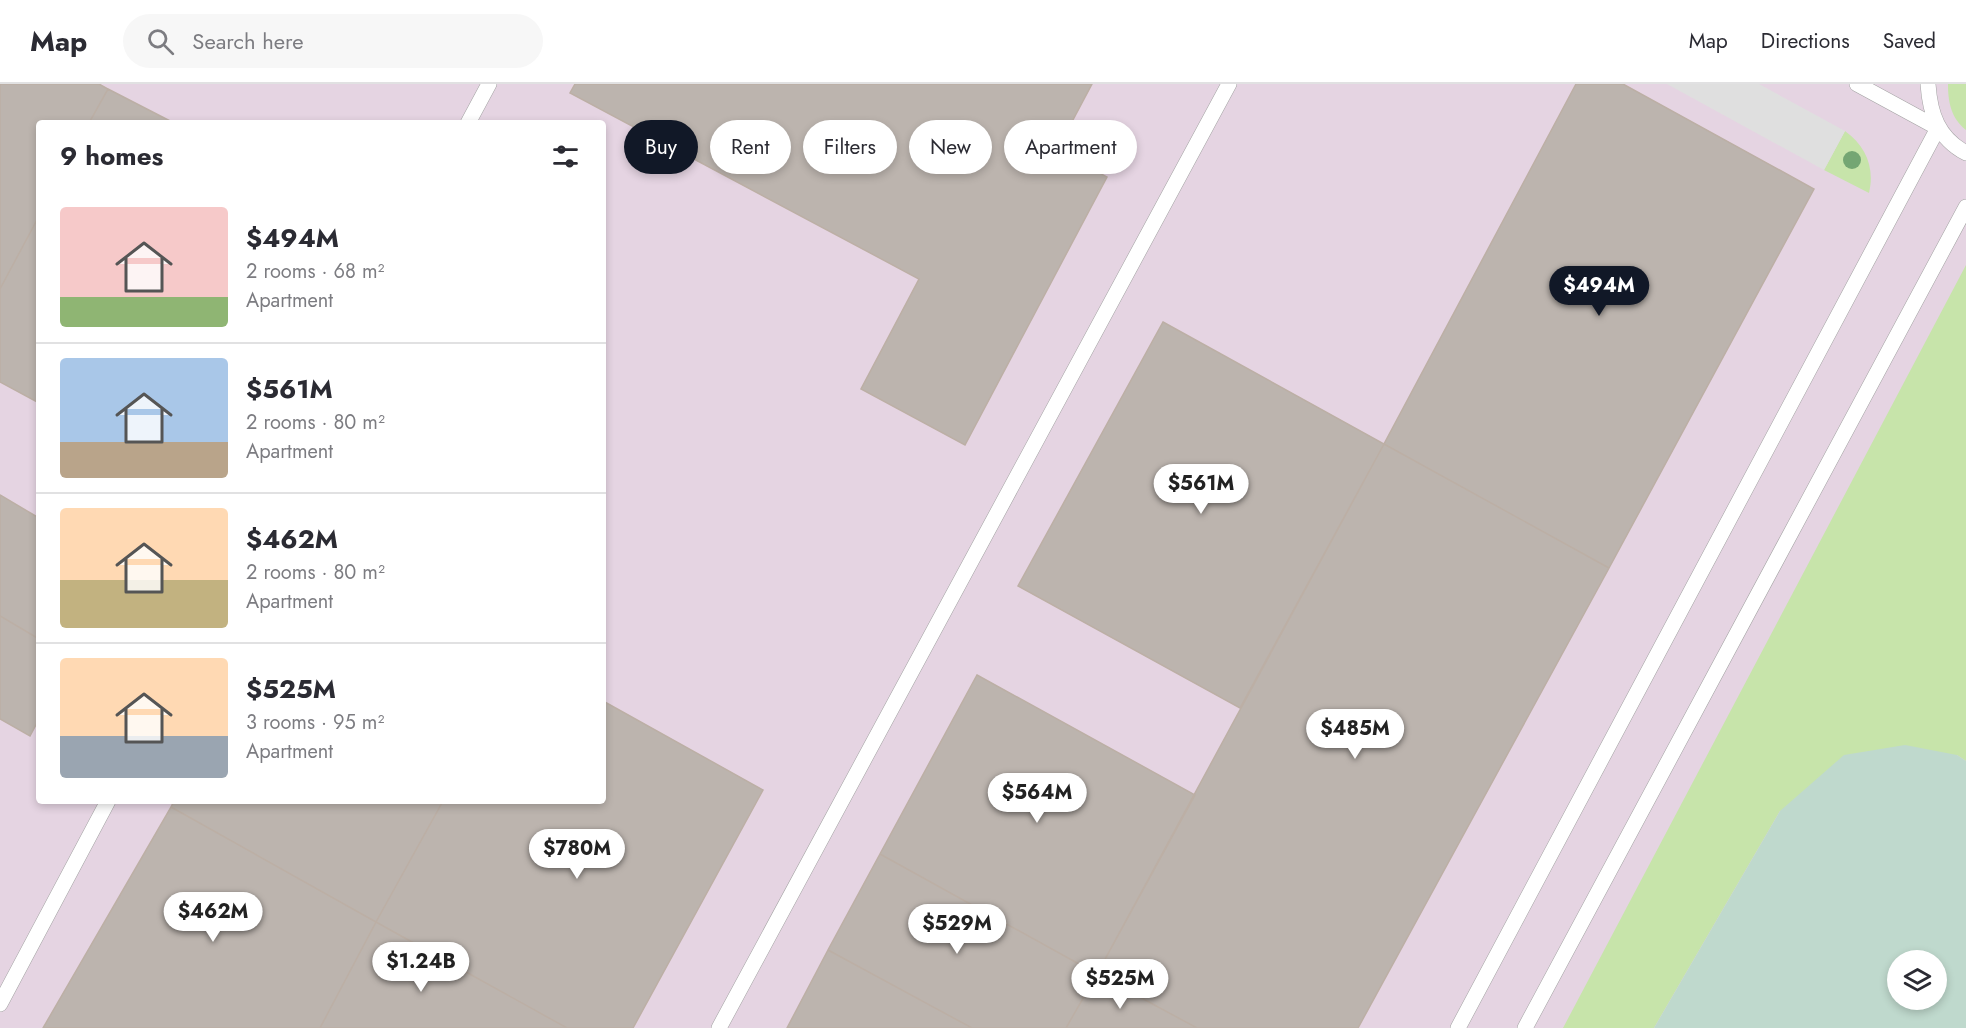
<!DOCTYPE html>
<meta charset="utf-8">
<style>
:root{--surface:#fff;--page:#f7f7f7;--text:#2b2b33;--muted:#7c7c81;--line:#e1e1e2;--accent:#111827}
body{margin:0;font-family:Jost,sans-serif;background:var(--page);color:var(--text);height:100vh;display:flex;flex-direction:column;font-size:22px;white-space:nowrap}
*{box-sizing:border-box;margin:0}
p{font-size:20px;color:var(--muted)}
.icon{flex:none;width:33px;height:33px;fill:none;stroke:currentColor;stroke-width:2;stroke-linecap:round;stroke-linejoin:round}
.map{position:relative;flex:1;overflow:hidden}
.drawer{position:absolute;left:36px;top:36px;width:570px;height:684px;display:flex;flex-direction:column;background:var(--surface);border-radius:6px;box-shadow:0 3px 9px #0003}
.drawer>*{flex:none}
.banner{position:absolute;left:624px;top:36px;width:570px;height:54px;display:flex;gap:12px}
.tools{position:absolute;left:1887px;top:866px;display:grid;gap:12px}
.tools a{display:grid;place-items:center;width:60px;height:60px;border-radius:50%;background:var(--surface);box-shadow:0 3px 9px #0003;font-size:30px}
.price{position:absolute;translate:-50% -51px;padding:0 14px;border-radius:21px;background:#fff;color:#222;font-size:20px;line-height:39px;filter:drop-shadow(0 2px 3px #0008)}
.price::after{content:'';position:absolute;left:50%;top:36px;width:18px;height:14px;margin-left:-9px;background:inherit;clip-path:polygon(0 0,100% 0,50% 100%)}
.price.selected{background:var(--accent);color:#fff}
ul{padding:0;list-style:none}
li{display:flex;align-items:center;gap:18px;height:150px;padding:0 24px}
li+li{border-top:2px solid var(--line)}
li span{display:grid;place-items:center;flex:none;width:168px;height:120px;border-radius:6px;color:#555}
li>.icon{margin-inline-start:auto}
span .icon{width:72px;height:72px;fill:#fffc;stroke-width:1}
li b{font-size:26px}
h2{display:flex;justify-content:space-between;align-items:center;height:72px;padding:0 24px;font-size:26px}
.tag{padding:0 21px;border-radius:27px;background:var(--surface);box-shadow:0 3px 9px #0003;font-size:21px;line-height:54px}
.tag.selected{background:var(--accent);color:#fff}
header{display:flex;align-items:center;gap:36px;box-sizing:border-box;height:84px;padding:0 30px;background:var(--surface);border-bottom:2px solid var(--line)}
header strong{font-size:28px}
nav{display:flex;gap:33px;margin-inline-start:auto;font-size:21px}
.search{width:420px;height:54px;background:var(--page);display:flex;align-items:center;gap:15px;box-sizing:border-box;padding:0 21px;border-radius:33px;color:var(--muted);font-size:22px}
.map>svg:first-child{display:block}
</style>
<header>
<strong>Map</strong>
<div class="search"><svg class="icon" aria-label="search" viewBox="0 0 24 24"><circle cx="10" cy="10" r="6"/><path d="M15 15l6 6"/></svg>Search here</div>
<nav><a>Map</a><a>Directions</a><a>Saved</a></nav>
</header>
<div class="map">
<svg width="1966" height="944" viewBox="0 0 1966 944">
<rect width="100%" height="100%" fill="#ece8e1"/>
<path fill="#e5d4e2" fill-rule="evenodd" d="M 0,0 L 1966,0 L 1966,944 L 0,944 ZM 39,39 L 603,39 L 603,717 L 39,717 ZM 1898,876 L 1936,876 L 1936,915 L 1898,915 Z"/>
<path fill="#c7e4aa" d="M 1948,0 L 1966,0 L 1966,46 C 1951,34 1948,18 1948,0 Z
M 1845,47 C 1866,62 1875,84 1869,109 L 1824,86 Z
M 1966,181 L 1966,677 L 1957,671 L 1780,727 L 1654,944 L 1563,944 Z"/>
<path fill="#bfd9cd" fill-rule="evenodd" d="M 1905,661 L 1957,671 L 1966,677 L 1966,944 L 1654,944 L 1780,727 L 1844,671 ZM 1898,876 L 1936,876 L 1936,915 L 1898,915 Z"/>
<path fill="#dfdfdf" d="M 1667,0 L 1759,0 L 1845,47 L 1824,86 Z"/>
<path fill="#bcb4ae" stroke="#bcafa5" stroke-width="1.5" d="M 0,0 L 99,0 L 108,5 L 89,39 L 39,39 L 39,132 L 0,205 Z
M 575,0 L 1092,0 L 1057,66 L 1107,93 L 965,361 L 861,305 L 919,195 L 570,9 Z
M 1576,0 L 1623,0 L 1814,105 L 1609,484 L 1384,360 Z
M 108,5 L 174,39 L 89,39 Z
M 39,132 L 39,319 L 0,298 L 0,205 Z
M 1163,238 L 1384,360 L 1240,624 L 1018,502 Z
M 1384,360 L 1609,484 L 1358,944 L 1197,944 L 1097,890 Z
M 0,411 L 39,434 L 39,555 L 0,532 Z
M 0,532 L 39,555 L 39,635 L 30,652 L 0,635 Z
M 977,591 L 1195,711 L 1097,890 L 880,770 Z
M 603,617 L 763,706 L 633,944 L 567,944 L 376,838 L 443,717 L 603,717 Z
M 174,717 L 443,717 L 376,838 L 171,723 Z
M 171,723 L 376,838 L 320,944 L 43,944 Z
M 880,770 L 1097,890 L 1066,944 L 972,944 L 828,866 Z
M 376,838 L 567,944 L 320,944 Z
M 828,866 L 972,944 L 787,944 Z
M 1097,890 L 1197,944 L 1066,944 Z"/>
<g fill="none" stroke-linecap="round" stroke-linejoin="round">
<g stroke="#a2a2a2" stroke-width="16">
<path id="service" d="M 1857,0 L 1938,44
M 1928,0 C 1930,30 1938,54 1966,69
M 468,39 L 489,0
M 0,920 L 108,717
M 719,944 L 1229,0
M 1458,944 L 1938,44
M 1525,944 L 1966,123"/>
</g>
<use href="#service" stroke="#fff" stroke-width="15"/>
</g>
<circle fill="#74a673" cx="1852" cy="76" r="9"/>
</svg>
<div class="tools">
<a><svg class="icon" aria-label="layers" viewBox="0 0 24 24"><path d="M12 4l9 5-9 5-9-5zM3 14l9 5 9-5"/></svg></a>
</div>
<b class="price selected" style="left:1599px;top:233px">$494M</b>
<b class="price" style="left:1201px;top:431px">$561M</b>
<b class="price" style="left:1355px;top:676px">$485M</b>
<b class="price" style="left:1037px;top:740px">$564M</b>
<b class="price" style="left:577px;top:796px">$780M</b>
<b class="price" style="left:213px;top:859px">$462M</b>
<b class="price" style="left:957px;top:871px">$529M</b>
<b class="price" style="left:421px;top:909px">$1.24B</b>
<b class="price" style="left:1120px;top:926px">$525M</b>
<div class="banner">
<a class="tag selected">Buy</a>
<a class="tag">Rent</a>
<a class="tag">Filters</a>
<a class="tag">New</a>
<a class="tag">Apartment</a>
</div>
<section class="drawer">
<h2>9 homes<svg class="icon" aria-label="filters" viewBox="0 0 24 24"><path d="M4 7h16M4 17h16"/><circle cx="9" cy="7" r="2"/><circle cx="15" cy="17" r="2"/></svg></h2>
<ul>
<li><span style="background:linear-gradient(#f6c9c9 75%,#8fb573 0)"><svg class="icon" aria-label="home" viewBox="0 0 24 24"><path d="M3 11l9-7 9 7M6 9v11h12V9"/></svg></span><div><b>$494M</b><p>2 rooms · 68 m²</p><p>Apartment</p></div></li>
<li><span style="background:linear-gradient(#a9c7e8 70%,#b9a48a 0)"><svg class="icon" aria-label="home" viewBox="0 0 24 24"><path d="M3 11l9-7 9 7M6 9v11h12V9"/></svg></span><div><b>$561M</b><p>2 rooms · 80 m²</p><p>Apartment</p></div></li>
<li><span style="background:linear-gradient(#ffd9b3 60%,#c2b280 0)"><svg class="icon" aria-label="home" viewBox="0 0 24 24"><path d="M3 11l9-7 9 7M6 9v11h12V9"/></svg></span><div><b>$462M</b><p>2 rooms · 80 m²</p><p>Apartment</p></div></li>
<li><span style="background:linear-gradient(#ffd9b3 65%,#9aa5b1 0)"><svg class="icon" aria-label="home" viewBox="0 0 24 24"><path d="M3 11l9-7 9 7M6 9v11h12V9"/></svg></span><div><b>$525M</b><p>3 rooms · 95 m²</p><p>Apartment</p></div></li>
</ul>
</section>
</div>
